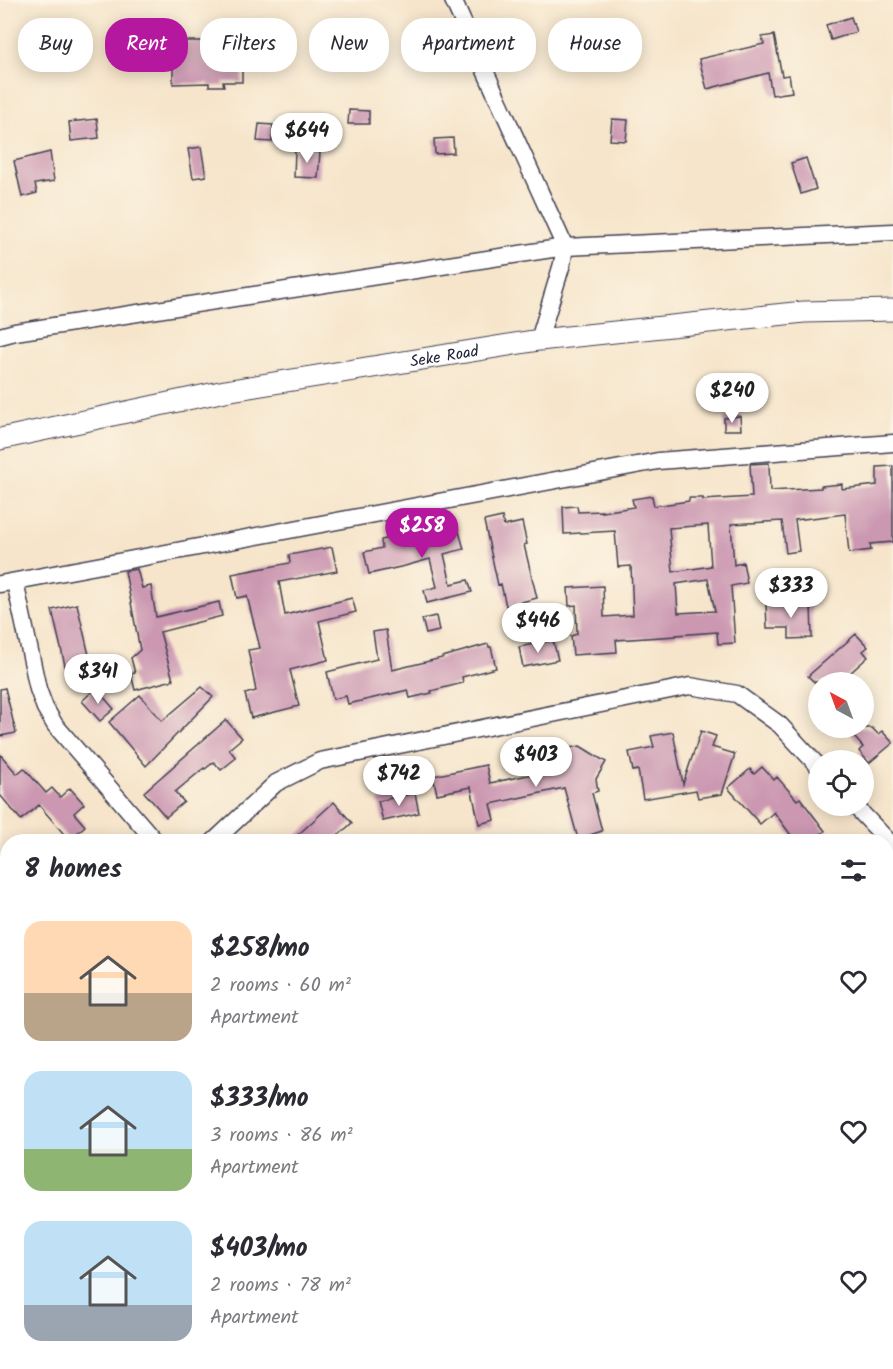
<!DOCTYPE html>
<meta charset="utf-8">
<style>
:root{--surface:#fff;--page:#f2f2f3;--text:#2b2b33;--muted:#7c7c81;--accent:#b5179e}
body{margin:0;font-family:Kalam,sans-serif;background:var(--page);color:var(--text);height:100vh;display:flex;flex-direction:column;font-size:22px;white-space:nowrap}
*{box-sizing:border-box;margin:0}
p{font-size:20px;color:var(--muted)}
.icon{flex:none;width:33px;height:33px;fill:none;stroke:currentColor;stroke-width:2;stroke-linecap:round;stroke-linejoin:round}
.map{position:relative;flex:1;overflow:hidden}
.panel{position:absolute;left:0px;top:834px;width:894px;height:536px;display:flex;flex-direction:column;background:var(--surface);border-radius:24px 24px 0 0;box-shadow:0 3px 15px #0003}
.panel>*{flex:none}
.guide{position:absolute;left:18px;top:18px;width:858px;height:54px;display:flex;gap:12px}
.needle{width:39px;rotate:319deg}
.controls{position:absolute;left:808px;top:672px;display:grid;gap:12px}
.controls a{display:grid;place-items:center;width:66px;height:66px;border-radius:50%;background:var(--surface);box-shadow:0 3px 15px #0003;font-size:30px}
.price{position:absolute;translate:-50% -51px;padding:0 14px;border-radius:21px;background:#fff;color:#222;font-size:20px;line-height:39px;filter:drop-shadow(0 2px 3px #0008)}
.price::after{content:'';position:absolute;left:50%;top:36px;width:18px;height:14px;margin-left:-9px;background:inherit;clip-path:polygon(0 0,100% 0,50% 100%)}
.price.selected{background:var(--accent);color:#fff}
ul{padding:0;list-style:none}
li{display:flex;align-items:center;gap:18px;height:150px;padding:0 24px}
li span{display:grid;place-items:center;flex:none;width:168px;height:120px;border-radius:18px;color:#555}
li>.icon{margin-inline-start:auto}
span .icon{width:72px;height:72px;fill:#fffc;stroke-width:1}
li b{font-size:26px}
h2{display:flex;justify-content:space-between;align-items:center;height:72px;padding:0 24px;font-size:26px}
.pill{padding:0 21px;border-radius:24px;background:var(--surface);box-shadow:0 3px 15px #0003;font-size:21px;line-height:54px}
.pill.selected{background:var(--accent);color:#fff}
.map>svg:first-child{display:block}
</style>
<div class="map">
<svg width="893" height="1369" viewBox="0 0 893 1369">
<rect width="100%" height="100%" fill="#fcf5e5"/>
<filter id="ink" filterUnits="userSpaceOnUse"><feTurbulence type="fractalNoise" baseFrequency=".0167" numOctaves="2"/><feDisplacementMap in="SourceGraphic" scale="12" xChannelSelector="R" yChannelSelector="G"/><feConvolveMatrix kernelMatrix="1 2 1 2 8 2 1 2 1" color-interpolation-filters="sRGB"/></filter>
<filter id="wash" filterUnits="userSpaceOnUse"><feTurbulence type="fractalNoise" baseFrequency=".008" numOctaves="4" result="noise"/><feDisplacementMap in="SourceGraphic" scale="24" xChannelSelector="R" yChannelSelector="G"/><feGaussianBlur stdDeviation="1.35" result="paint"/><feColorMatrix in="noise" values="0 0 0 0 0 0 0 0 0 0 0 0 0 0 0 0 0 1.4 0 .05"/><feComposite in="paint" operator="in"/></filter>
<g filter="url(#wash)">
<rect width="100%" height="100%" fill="#f6e5cb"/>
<path fill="#f5cfd9" d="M 7,1353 L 8,1362 L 462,1362 L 468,1369 L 0,1369 L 0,1359 Z"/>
<g id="blocks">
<path fill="#cb97b1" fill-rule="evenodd" d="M 851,17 L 856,32 L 831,40 L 826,25 Z
M 774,35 L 782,76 L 789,75 L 792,92 L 772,95 L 768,73 L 707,89 L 699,59 L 764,44 L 762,37 Z
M 173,41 L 242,41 L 242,82 L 223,82 L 224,86 L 209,86 L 209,83 L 173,84 Z
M 349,110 L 369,111 L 369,124 L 348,124 Z
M 97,119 L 99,138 L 71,141 L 69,122 Z
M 612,119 L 628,120 L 626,141 L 610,140 Z
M 259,124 L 273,125 L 272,142 L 257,141 Z
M 453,138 L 454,153 L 435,154 L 434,139 Z
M 201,147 L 206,176 L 193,178 L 188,149 Z
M 295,150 L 320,152 L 318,178 L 294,177 Z
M 50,152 L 54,181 L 35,184 L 37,193 L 22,197 L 14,161 Z
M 806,158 L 816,189 L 801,194 L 791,163 Z
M 740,416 L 741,430 L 724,430 L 724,418 Z
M 769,463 L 770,491 L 821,488 L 821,486 L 842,484 L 842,489 L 877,485 L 877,467 L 893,466 L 893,542 L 870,544 L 871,550 L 849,553 L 845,514 L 795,520 L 799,551 L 786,553 L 782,521 L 731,524 L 734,565 L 743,562 L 747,583 L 731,586 L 735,643 L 718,644 L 717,632 L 676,635 L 676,636 L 616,640 L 617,652 L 573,655 L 571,636 L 577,634 L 576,605 L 569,606 L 568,588 L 603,586 L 604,617 L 633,615 L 631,566 L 618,567 L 615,531 L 564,534 L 563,507 L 577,506 L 578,512 L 602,511 L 602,512 L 634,507 L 632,499 L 652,496 L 654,506 L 689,501 L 689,498 L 703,498 L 703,500 L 752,497 L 750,464 ZM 708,525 L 711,566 L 673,572 L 669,528 ZM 708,579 L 715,611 L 678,613 L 676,584 Z
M 502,517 L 504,526 L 522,522 L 527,544 L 524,545 L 537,598 L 506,606 L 501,584 L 498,585 L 484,521 Z
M 458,528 L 464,549 L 444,554 L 451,584 L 468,580 L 472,592 L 427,603 L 424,590 L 437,587 L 430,559 L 405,566 L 369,574 L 364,552 L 382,548 L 381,540 L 399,536 L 399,538 L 433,529 L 434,534 Z
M 332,547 L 337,571 L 279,582 L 285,615 L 352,598 L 356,612 L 319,621 L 328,660 L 290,670 L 299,706 L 251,718 L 245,694 L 256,691 L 248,650 L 260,648 L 247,596 L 237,598 L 232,574 L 290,563 L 289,555 Z
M 137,569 L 142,588 L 151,586 L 156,617 L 219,602 L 222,616 L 160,632 L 173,680 L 135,690 L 131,674 L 135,673 L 131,658 L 140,650 L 125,571 Z
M 811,603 L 812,638 L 789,639 L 789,628 L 767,628 L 766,604 Z
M 77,604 L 92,668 L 67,674 L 52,610 Z
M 436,616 L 439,631 L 426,634 L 422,619 Z
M 386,630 L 392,670 L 442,658 L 442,657 L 488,644 L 489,647 L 491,647 L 496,668 L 462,677 L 463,683 L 431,691 L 432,693 L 410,698 L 408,690 L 348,704 L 346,696 L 333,699 L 327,672 L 377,659 L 373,632 Z
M 856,634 L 868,647 L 863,651 L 868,657 L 840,682 L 814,682 L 808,676 Z
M 553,640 L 558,660 L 523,667 L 519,647 Z
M 202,687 L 213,697 L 146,766 L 109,722 L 140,695 L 162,721 Z
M 5,688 L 16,733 L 0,736 L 0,689 Z
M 96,688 L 114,709 L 100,721 L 82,701 Z
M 226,720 L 242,738 L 229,749 L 236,758 L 221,770 L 214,762 L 205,769 L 204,768 L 175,792 L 184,802 L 166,817 L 144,792 Z
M 846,728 L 872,728 L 878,734 L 882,731 L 893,743 L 869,763 L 859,751 L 863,747 Z
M 701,731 L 716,736 L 712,747 L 735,754 L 722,794 L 698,798 L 696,790 L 643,799 L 638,770 L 633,771 L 629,752 L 654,747 L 651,736 L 673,732 L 683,784 Z
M 580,746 L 606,762 L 596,779 L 598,791 L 592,793 L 602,831 L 578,839 L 564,788 L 491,804 L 495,820 L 479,824 L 471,787 L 437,794 L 433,776 L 486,765 L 490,783 L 562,768 L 558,750 Z
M 0,754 L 17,774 L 24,768 L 46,793 L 52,788 L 60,797 L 70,788 L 84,804 L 74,813 L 85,826 L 69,840 L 39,805 L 21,820 L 0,795 Z
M 762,767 L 774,780 L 777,777 L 797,800 L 800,798 L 825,831 L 812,842 L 796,842 L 774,812 L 760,824 L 728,788 L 750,769 L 754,774 Z
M 415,793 L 419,813 L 383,821 L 378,801 Z
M 334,802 L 352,823 L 331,842 L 290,842 Z"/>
</g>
</g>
<g filter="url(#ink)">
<use href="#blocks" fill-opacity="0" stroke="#423f51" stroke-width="1.5"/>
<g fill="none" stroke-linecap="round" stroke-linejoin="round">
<g stroke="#423f51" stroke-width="19">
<path id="minor" d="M 453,0 L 565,247 L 562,264 L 539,340
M 0,336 L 15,332 L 565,247 L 893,232
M 15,582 L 38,689 L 45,708 L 55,725 L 156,842
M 0,584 L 658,461 L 893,443
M 855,806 L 893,846
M 213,842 L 276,783 L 320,761 L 690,686 L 737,694 L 780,725 L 819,767
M 886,887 L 893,882
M 0,1027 L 8,1020
M 886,1151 L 893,1146
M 0,1350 L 8,1343
M 482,1362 L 488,1369
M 631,1369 L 639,1362
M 874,1369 L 882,1362"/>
</g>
<g stroke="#423f51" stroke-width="23">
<g id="major">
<path id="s1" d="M 0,439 L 225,391 L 539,340 L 804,312 L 893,310"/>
</g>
</g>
<use href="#minor" stroke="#fff" stroke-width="16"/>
<use href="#major" stroke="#fff" stroke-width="21"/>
</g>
</g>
<g text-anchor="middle" stroke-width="6" stroke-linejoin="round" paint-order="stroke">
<g font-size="16" fill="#22223b" stroke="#fcf5e5">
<text dy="6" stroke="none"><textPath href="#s1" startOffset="452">Seke Road</textPath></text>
</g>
</g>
</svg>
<div class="controls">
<a><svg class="needle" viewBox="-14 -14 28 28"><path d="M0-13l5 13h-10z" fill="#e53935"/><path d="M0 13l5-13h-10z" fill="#7c7c81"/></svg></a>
<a><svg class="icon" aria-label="locate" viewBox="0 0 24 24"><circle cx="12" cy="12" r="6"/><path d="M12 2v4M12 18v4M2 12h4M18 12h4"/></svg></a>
</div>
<b class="price" style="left:307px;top:164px">$644</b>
<b class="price" style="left:732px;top:424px">$240</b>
<b class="price selected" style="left:422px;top:559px">$258</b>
<b class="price" style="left:791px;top:619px">$333</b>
<b class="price" style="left:538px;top:654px">$446</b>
<b class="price" style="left:98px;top:705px">$341</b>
<b class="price" style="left:536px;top:788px">$403</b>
<b class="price" style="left:399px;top:807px">$742</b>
<div class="guide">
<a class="pill">Buy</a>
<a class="pill selected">Rent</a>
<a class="pill">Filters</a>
<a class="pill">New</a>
<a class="pill">Apartment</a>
<a class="pill">House</a>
</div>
<section class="panel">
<h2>8 homes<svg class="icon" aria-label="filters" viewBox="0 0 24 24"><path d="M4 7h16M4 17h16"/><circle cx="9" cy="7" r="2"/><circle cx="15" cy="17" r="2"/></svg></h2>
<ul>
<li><span style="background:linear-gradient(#ffd9b3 60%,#b9a48a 0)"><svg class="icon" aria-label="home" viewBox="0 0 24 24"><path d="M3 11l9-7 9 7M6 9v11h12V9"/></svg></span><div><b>$258/mo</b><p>2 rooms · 60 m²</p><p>Apartment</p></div><svg class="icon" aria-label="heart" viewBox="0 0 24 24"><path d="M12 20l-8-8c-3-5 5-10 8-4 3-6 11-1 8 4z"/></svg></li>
<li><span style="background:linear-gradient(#bfe0f5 65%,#8fb573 0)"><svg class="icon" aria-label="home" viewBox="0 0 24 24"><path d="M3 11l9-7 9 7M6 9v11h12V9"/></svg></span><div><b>$333/mo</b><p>3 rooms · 86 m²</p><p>Apartment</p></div><svg class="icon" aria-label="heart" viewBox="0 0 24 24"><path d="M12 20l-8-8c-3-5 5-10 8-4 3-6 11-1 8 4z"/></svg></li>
<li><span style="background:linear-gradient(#bfe0f5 70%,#9aa5b1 0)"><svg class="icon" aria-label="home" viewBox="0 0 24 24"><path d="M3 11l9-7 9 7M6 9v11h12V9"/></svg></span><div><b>$403/mo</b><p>2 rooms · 78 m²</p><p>Apartment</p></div><svg class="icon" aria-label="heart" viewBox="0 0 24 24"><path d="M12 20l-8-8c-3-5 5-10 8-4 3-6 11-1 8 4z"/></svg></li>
</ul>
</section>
</div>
